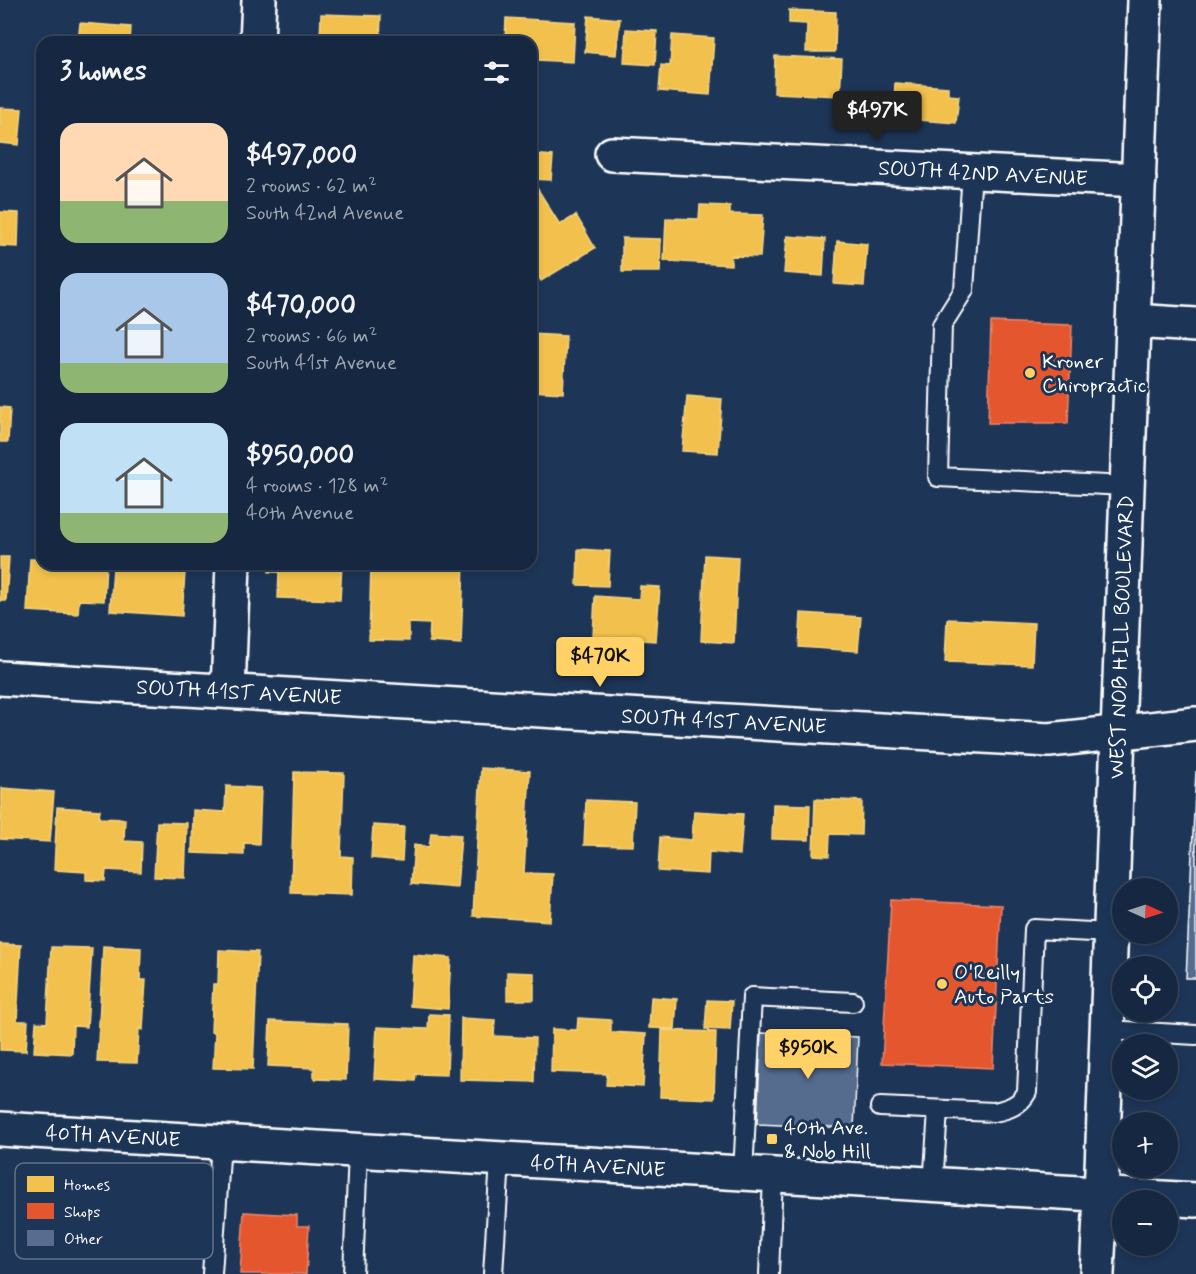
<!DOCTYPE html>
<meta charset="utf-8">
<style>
:root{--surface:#162841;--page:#1f3048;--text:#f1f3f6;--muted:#9ea6b1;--line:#35445a;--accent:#ffd166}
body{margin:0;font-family:Mynerve,sans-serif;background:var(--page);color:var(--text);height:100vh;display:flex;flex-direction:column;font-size:22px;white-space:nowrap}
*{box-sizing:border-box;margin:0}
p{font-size:20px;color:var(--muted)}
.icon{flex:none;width:33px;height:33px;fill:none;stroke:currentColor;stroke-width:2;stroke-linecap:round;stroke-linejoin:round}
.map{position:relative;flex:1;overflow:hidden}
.drawer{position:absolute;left:36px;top:36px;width:501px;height:534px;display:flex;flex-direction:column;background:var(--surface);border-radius:18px;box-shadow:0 3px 9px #0003,0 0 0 2px var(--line)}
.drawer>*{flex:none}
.needle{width:39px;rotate:93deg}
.tools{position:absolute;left:1112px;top:878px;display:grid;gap:12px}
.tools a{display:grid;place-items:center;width:66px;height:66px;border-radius:50%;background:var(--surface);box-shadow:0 3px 9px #0003,0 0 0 2px var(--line);font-size:30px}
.price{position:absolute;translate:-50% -51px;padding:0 14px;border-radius:6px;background:var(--accent);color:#111;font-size:20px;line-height:39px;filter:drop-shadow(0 2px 3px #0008)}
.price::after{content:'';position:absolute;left:50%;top:36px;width:18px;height:14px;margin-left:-9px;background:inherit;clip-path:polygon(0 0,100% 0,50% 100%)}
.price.current{background:#222;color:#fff}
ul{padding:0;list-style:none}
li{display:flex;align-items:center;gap:18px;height:150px;padding:0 24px}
li span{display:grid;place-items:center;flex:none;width:168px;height:120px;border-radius:18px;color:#555}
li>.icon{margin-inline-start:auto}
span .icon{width:72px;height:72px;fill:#fffc;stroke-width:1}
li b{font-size:26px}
h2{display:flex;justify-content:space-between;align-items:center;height:72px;padding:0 24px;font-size:26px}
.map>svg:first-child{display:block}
</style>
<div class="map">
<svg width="1196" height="1274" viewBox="0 0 1196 1274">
<rect width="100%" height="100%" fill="#1d3557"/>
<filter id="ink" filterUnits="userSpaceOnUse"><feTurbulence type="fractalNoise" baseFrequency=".0167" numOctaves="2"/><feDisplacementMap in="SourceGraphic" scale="12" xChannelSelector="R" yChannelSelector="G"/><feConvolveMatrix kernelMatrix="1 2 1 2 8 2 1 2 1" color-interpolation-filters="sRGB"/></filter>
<g filter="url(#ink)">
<path fill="#f2c14e" stroke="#f6d483" stroke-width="1.5" d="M 789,10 L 836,12 L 835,52 L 806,52 L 807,24 L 789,23 Z
M 321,14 L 381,16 L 380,42 L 320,40 Z
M 588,16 L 620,19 L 616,55 L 585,52 Z
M 506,18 L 575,22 L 573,62 L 536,60 L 535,75 L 531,75 L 531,42 L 505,42 Z
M 80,23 L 131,27 L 130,42 L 78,42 Z
M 626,29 L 657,31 L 655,65 L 624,63 Z
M 672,35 L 714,38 L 710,95 L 659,91 L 661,65 L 670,66 Z
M 775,56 L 842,59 L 840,96 L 774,93 Z
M 895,83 L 948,87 L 948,95 L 959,96 L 956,123 L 893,118 Z
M 0,108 L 22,109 L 19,145 L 0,143 Z
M 531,154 L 553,156 L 551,180 L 531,179 Z
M 532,180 L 560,225 L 576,215 L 595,248 L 541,281 L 531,263 Z
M 700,205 L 730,206 L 730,214 L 763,215 L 760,257 L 731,256 L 731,265 L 664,261 L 666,218 L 699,219 Z
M 0,212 L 19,213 L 18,247 L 0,246 Z
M 787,236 L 825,239 L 823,276 L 784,273 Z
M 622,238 L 661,239 L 660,272 L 622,272 Z
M 837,241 L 867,244 L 864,286 L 834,284 Z
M 531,334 L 566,336 L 563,393 L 531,391 Z
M 687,396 L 722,399 L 718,453 L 682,451 Z
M 0,407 L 10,408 L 8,442 L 0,442 Z
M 578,549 L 610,551 L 608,586 L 577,585 Z
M 705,555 L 738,557 L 734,643 L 701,641 Z
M 0,557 L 9,557 L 6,601 L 0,601 Z
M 30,559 L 42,559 L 42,564 L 106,564 L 104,601 L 79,600 L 78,614 L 27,611 Z
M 269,564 L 342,564 L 340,600 L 278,598 L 279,572 L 269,572 Z
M 371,564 L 464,564 L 461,644 L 429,642 L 430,624 L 409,623 L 409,641 L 369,640 Z
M 113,568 L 185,572 L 182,616 L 110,611 Z
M 640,586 L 660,587 L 656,641 L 593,637 L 595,596 L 639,599 Z
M 801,613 L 861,617 L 858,651 L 799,647 Z
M 947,619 L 1034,623 L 1032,665 L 945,662 Z
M 481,768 L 530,771 L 524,873 L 553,874 L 550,921 L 473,916 Z
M 294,772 L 344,773 L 341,856 L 353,857 L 352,895 L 291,893 Z
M 226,786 L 261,788 L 259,844 L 244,843 L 244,855 L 192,853 L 193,810 L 225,812 Z
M 2,788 L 54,792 L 50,842 L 0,839 Z
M 815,799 L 862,801 L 861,835 L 830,834 L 829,856 L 813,855 Z
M 586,800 L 635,802 L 633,846 L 584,845 Z
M 773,804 L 810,805 L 809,840 L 772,839 Z
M 57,807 L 100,810 L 99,818 L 125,819 L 124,841 L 142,842 L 141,872 L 106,870 L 105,881 L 86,880 L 86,872 L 54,870 Z
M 694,811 L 743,814 L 740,855 L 709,852 L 708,874 L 658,871 L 660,837 L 692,840 Z
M 157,822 L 187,823 L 185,878 L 154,877 Z
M 373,825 L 404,827 L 402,861 L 371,858 Z
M 431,833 L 461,835 L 457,888 L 411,884 L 414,845 L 429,847 Z
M 0,944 L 21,945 L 17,1021 L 28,1021 L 26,1051 L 0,1050 Z
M 103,946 L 141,948 L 140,980 L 146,980 L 143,1030 L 139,1029 L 137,1063 L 97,1062 Z
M 51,947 L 92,948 L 87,1027 L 73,1026 L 72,1054 L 34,1052 L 36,1022 L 47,1023 Z
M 219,950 L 258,952 L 253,1069 L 213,1068 L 215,1033 L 211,1032 L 213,984 L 218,984 Z
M 413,955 L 451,958 L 448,1009 L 410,1006 Z
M 507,972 L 534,973 L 534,1000 L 507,1000 Z
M 651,997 L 677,999 L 675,1029 L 649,1028 Z
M 707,1000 L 732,1001 L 730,1030 L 705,1029 Z
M 429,1014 L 449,1015 L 447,1075 L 416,1074 L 415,1081 L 374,1079 L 377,1027 L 428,1029 Z
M 461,1018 L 495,1020 L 494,1036 L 535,1038 L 534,1082 L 460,1080 Z
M 578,1018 L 611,1020 L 611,1032 L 646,1034 L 643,1087 L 606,1085 L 607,1074 L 551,1072 L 552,1029 L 577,1030 Z
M 270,1021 L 348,1024 L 346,1080 L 314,1079 L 314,1068 L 268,1066 Z
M 662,1030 L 716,1032 L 714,1099 L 660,1097 Z"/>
<path fill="#e4572e" stroke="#ec896d" stroke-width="1.5" d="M 991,322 L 1072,325 L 1068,423 L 988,423 Z
M 891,900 L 1001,905 L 993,1068 L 882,1063 Z
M 244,1212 L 297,1215 L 297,1226 L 309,1226 L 306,1274 L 240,1274 Z"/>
<path fill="#576c8f" stroke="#fff" stroke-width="1.5" d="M 1196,771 L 1196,978 L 1186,978 Z
M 761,1033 L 858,1037 L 854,1128 L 757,1124 Z"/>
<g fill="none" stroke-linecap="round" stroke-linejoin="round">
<g stroke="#fff" stroke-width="22">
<path id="service" d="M 972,172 L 964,290 L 942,325 L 938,477 L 1127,486
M 1107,1030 L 1196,1035
M 880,1107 L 994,1112 C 1009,1109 1020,1105 1027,1092 L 1034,929 L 1110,933
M 743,1174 L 752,997 L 853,1002
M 933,1186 L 938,1110
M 212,1274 L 221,1143
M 353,1274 L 358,1151
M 493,1274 L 500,1160
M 769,1274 L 773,1176"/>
</g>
<g stroke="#fff" stroke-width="38">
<path id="minor" d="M 257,42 L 259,0
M 612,154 L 1139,180
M 1133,321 L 1196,325
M 0,678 L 1049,740 L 1196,724
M 228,691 L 233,564"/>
</g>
<g stroke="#fff" stroke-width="38">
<path id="secondary" d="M 1101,1196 L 1145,0"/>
</g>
<g stroke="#fff" stroke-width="38">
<path id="primary" d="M 0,1129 L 1196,1200
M 1097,1274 L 1101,1196"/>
</g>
<use href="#service" stroke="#1d3557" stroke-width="18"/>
<use href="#minor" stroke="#1d3557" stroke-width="33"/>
<use href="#secondary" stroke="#1d3557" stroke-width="33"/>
<use href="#primary" stroke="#1d3557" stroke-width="33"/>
</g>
</g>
<g fill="#ffd166" stroke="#1d3557" stroke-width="2">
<circle cx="1030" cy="373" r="6"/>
<circle cx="942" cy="984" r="6"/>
<rect x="766" y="1133" width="12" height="12" rx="3"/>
</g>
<g text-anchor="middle" stroke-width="6" stroke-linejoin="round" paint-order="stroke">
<g font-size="21" fill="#fff" stroke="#1d3557">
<text transform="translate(983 173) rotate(3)" y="7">SOUTH 42ND AVENUE</text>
<text transform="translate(1121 637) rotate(-88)" y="7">WEST NOB HILL BOULEVARD</text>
<text transform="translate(239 692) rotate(3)" y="7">SOUTH 41ST AVENUE</text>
<text transform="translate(724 721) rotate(3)" y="7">SOUTH 41ST AVENUE</text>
<text transform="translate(113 1136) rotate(3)" y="7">40TH AVENUE</text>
<text transform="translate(598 1166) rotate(3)" y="7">40TH AVENUE</text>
</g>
<g font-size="21" fill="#fff" stroke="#1d3557" text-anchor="start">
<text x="1042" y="368">Kroner<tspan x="1042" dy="24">Chiropractic</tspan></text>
<text x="954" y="979">O'Reilly<tspan x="954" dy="24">Auto Parts</tspan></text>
<text x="784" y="1134">40th Ave.<tspan x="784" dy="24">&amp; Nob Hill</tspan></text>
</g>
</g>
<rect x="15" y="1163" width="198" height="96" rx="9" fill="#1d3557" stroke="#617289" stroke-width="1.5"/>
<rect x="27" y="1176" width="27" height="16" fill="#f2c14e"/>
<rect x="27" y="1203" width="27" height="16" fill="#e4572e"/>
<rect x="27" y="1230" width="27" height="16" fill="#576c8f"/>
<g font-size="16" fill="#fff">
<text x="64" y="1190">Homes</text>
<text x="64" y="1217">Shops</text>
<text x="64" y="1244">Other</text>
</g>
</svg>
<div class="tools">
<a><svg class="needle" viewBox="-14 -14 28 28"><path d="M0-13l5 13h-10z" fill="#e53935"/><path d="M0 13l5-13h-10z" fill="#9ea6b1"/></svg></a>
<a><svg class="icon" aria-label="locate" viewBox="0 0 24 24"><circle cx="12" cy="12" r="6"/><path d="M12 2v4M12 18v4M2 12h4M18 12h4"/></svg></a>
<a><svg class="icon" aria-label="layers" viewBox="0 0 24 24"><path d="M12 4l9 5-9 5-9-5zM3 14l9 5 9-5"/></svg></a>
<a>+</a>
<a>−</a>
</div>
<b class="price current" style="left:877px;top:142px">$497K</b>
<b class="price" style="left:600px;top:688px">$470K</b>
<b class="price" style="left:808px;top:1080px">$950K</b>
<section class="drawer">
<h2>3 homes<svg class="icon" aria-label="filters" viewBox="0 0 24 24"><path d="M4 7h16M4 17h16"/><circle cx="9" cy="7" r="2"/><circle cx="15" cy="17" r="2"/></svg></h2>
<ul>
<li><span style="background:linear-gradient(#ffd9b3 65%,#8fb573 0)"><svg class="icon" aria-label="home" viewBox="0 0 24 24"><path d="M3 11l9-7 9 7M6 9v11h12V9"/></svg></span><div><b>$497,000</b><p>2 rooms · 62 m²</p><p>South 42nd Avenue</p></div></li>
<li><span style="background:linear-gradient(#a9c7e8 75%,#8fb573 0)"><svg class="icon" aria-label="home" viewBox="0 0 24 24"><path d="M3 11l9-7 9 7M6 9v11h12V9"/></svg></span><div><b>$470,000</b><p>2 rooms · 66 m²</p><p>South 41st Avenue</p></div></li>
<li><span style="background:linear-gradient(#bfe0f5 75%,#8fb573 0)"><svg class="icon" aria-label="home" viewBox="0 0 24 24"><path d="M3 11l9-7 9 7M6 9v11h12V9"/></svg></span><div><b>$950,000</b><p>4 rooms · 128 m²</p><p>40th Avenue</p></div></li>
</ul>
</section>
</div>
